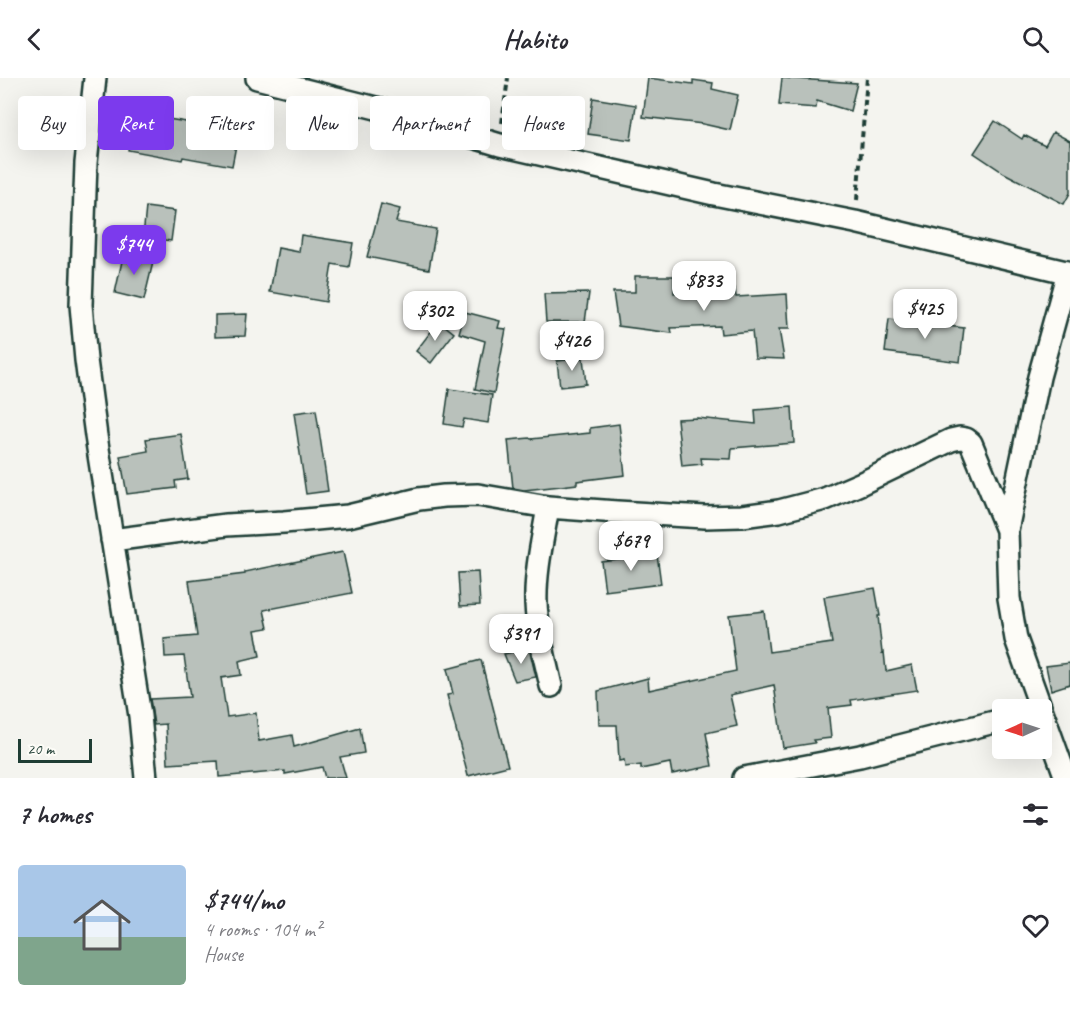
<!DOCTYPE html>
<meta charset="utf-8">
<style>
:root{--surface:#fff;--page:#f7f7f7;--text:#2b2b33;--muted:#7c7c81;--accent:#7c3aed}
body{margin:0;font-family:Caveat,sans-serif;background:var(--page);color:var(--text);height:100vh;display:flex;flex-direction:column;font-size:22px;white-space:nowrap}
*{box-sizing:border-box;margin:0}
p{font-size:20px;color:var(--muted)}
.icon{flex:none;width:33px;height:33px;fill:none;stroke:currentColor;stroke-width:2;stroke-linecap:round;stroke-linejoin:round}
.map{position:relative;height:700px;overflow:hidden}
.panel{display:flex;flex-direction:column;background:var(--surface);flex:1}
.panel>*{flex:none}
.top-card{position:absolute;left:18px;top:18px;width:600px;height:54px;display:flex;gap:12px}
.needle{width:39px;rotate:267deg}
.buttons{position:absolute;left:992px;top:621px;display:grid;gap:12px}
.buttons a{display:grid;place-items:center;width:60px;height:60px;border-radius:6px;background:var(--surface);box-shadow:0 6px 24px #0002;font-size:30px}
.scale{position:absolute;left:18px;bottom:15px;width:74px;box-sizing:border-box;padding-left:6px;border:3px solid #1f3d34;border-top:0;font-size:16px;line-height:21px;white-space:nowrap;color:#1f3d34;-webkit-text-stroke:4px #fdfcf7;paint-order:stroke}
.price{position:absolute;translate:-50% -51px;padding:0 14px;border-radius:12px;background:#fff;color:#222;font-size:20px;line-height:39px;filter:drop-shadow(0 2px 3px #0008)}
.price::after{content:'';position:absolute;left:50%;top:36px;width:18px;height:14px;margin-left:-9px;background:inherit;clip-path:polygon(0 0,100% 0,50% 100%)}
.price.selected{background:var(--accent);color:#fff}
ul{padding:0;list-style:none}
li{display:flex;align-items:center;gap:18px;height:150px;padding:0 18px}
li span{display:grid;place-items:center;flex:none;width:168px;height:120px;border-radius:6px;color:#555}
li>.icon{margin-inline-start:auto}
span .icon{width:72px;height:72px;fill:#fffc;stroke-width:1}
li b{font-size:26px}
h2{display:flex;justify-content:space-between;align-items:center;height:72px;padding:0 18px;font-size:26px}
.pill{padding:0 21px;border-radius:6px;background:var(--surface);box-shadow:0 6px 24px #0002;font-size:21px;line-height:54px}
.pill.selected{background:var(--accent);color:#fff}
header{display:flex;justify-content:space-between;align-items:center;height:78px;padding:0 18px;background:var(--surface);font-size:27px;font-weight:700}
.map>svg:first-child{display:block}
</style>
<header><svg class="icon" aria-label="back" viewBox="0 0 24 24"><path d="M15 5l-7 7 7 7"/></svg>Habito<svg class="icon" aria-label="search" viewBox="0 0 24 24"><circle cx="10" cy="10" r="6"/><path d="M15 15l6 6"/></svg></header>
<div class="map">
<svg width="1070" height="700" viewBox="0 0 1070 700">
<rect width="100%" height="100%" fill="#f4f4ef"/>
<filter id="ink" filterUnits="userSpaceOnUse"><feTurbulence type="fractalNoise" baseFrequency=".0167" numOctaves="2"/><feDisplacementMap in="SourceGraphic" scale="12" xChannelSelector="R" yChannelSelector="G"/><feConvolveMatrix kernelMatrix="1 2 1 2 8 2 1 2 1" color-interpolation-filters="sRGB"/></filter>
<g filter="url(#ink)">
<path fill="#b9c1bb" stroke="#1f3d34" stroke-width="1.5" d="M 648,0 L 693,6 L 693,2 L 713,5 L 712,11 L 738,17 L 730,52 L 703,46 L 643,39 Z
M 782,0 L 857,5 L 850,33 L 817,23 L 816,30 L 779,27 Z
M 593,20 L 636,27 L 631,62 L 588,56 Z
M 115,32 L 210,48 L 210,46 L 239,52 L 232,88 L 183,79 L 182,82 L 128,72 L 130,61 L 111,58 Z
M 995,43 L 1022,61 L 1024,57 L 1045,68 L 1053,54 L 1070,63 L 1070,115 L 1064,126 L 1004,95 L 974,75 Z
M 381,126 L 400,131 L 396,144 L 436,151 L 429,191 L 367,179 Z
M 146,129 L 175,133 L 171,163 L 143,159 Z
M 301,157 L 353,165 L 349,189 L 332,186 L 326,224 L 270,214 L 278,170 L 299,174 Z
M 124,174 L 154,180 L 144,222 L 115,215 Z
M 635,198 L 674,198 L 674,215 L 735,210 L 736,219 L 787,216 L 789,251 L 779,251 L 784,281 L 755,280 L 752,253 L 721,256 L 720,248 L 671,250 L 672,255 L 618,248 L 613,214 L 635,214 Z
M 589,215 L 585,244 L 546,244 L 544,216 Z
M 465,234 L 500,243 L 498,250 L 506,251 L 494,315 L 475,311 L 485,263 L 459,255 Z
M 247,236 L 245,258 L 215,259 L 215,237 Z
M 889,241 L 964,250 L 960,284 L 885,274 Z
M 439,243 L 454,255 L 431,285 L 416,273 Z
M 583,280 L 586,306 L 560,309 L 557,283 Z
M 449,311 L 492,317 L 488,345 L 464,341 L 462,349 L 444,346 Z
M 792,329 L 794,365 L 732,370 L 731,381 L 701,380 L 702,386 L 682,388 L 677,341 L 697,340 L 756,346 L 755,332 Z
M 316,332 L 328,413 L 306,416 L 294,335 Z
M 619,346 L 625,397 L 577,403 L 577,406 L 561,408 L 524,412 L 513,410 L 508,362 L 530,360 L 531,361 L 590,355 L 590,350 Z
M 181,356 L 188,401 L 175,403 L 176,410 L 127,416 L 120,378 L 148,373 L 146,361 Z
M 343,474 L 352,515 L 264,532 L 268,550 L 255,552 L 260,578 L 239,583 L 241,597 L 221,600 L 227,639 L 256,635 L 259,663 L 292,657 L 294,669 L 360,650 L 364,675 L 340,679 L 346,700 L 325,700 L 322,689 L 285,696 L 285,693 L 219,699 L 218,683 L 168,686 L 166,646 L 154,647 L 150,621 L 190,619 L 184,578 L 165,579 L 164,561 L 197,558 L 189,503 L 245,496 L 245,494 Z
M 657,476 L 661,506 L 605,513 L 601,483 Z
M 478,494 L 480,527 L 460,528 L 458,495 Z
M 875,510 L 880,538 L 878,538 L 882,575 L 884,574 L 886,593 L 912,587 L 917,612 L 851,622 L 852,627 L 828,630 L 831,660 L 813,662 L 815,665 L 783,670 L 774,607 L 730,617 L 737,648 L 706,655 L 712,688 L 672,696 L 670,685 L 641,691 L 641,687 L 625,689 L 624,682 L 619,683 L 617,647 L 599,647 L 598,613 L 648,600 L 649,612 L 736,593 L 729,537 L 764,533 L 769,574 L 832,565 L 824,519 Z
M 529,570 L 536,599 L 515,603 L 504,576 Z
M 481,582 L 508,688 L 468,698 L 447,617 L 453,616 L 447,591 Z
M 1070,585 L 1070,606 L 1051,612 L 1046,588 Z"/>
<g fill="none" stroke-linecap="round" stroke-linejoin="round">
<g stroke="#1f3d34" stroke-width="26">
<path id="minor" d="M 95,0 L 86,85 L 81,227 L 86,282 L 96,358 L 140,638 L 146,700
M 257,0 L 376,30 L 500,67 L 714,116 L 855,144 L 1070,195
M 548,429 C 543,460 535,493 536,525 C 537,553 545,581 551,608
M 112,462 L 226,447 L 284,444 L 348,438 L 419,421 L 444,418 L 478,417 L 548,429 L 617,434 L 705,439 L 742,438 L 779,433 L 825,421 L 862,405 L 951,362 L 960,360 L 966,361 L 971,365 L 1007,452
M 744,700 L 860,678 L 1002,642
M 1066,700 L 1016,561 L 1009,520 L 1007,452 L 1039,299 L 1068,194"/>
</g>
<path stroke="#1f3d34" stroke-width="4" stroke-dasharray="6 4.5" stroke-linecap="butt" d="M 502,45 L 508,0
M 857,122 L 867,0"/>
<use href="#minor" stroke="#fdfcf7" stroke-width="21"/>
</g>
</g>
</svg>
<div class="buttons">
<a><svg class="needle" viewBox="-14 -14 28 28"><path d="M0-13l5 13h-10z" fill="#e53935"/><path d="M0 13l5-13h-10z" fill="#7c7c81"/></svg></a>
</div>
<div class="scale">20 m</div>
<b class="price selected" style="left:134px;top:198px">$744</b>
<b class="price" style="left:704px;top:234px">$833</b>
<b class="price" style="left:925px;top:262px">$425</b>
<b class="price" style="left:435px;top:264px">$302</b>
<b class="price" style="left:572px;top:294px">$426</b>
<b class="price" style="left:631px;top:494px">$679</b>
<b class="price" style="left:521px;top:587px">$391</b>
<div class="top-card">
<a class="pill">Buy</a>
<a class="pill selected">Rent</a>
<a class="pill">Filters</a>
<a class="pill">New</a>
<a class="pill">Apartment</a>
<a class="pill">House</a>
</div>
</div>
<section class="panel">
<h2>7 homes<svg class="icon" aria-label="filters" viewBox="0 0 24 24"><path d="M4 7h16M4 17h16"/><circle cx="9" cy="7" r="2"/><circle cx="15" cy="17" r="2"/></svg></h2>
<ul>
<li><span style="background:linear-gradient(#a9c7e8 60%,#7fa58c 0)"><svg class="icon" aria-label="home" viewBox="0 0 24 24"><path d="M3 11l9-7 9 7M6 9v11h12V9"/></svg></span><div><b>$744/mo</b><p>4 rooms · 104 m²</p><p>House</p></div><svg class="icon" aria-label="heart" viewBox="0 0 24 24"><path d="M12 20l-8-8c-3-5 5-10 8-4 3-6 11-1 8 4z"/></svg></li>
</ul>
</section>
